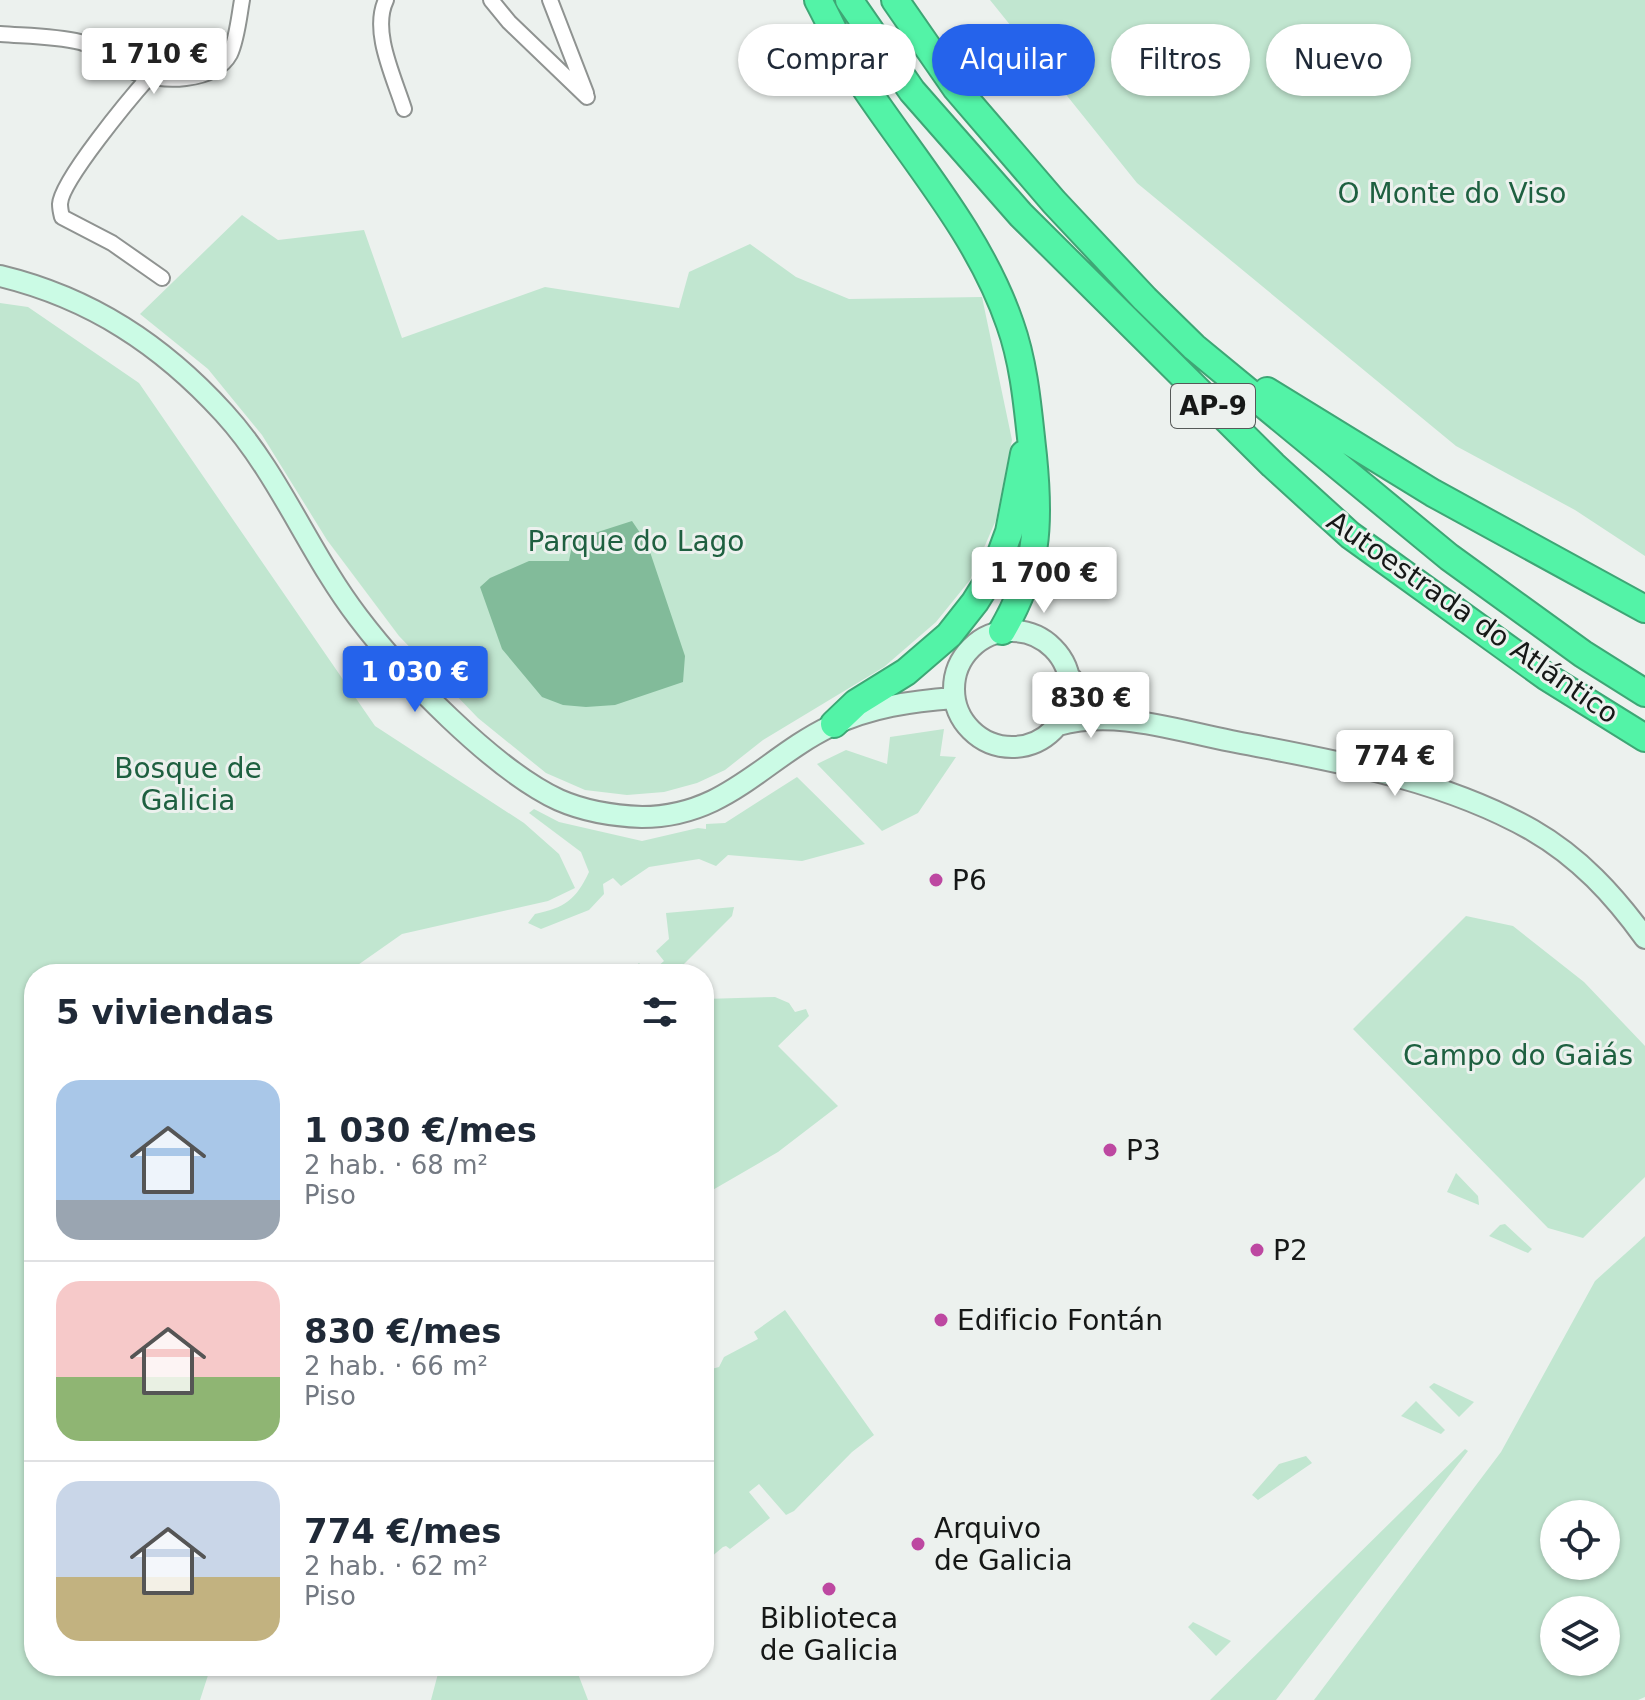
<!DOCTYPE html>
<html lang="es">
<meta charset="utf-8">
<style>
:root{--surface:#fff;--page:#f6f6f7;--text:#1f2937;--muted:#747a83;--line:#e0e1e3;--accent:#2563eb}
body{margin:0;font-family:"DejaVu Sans",sans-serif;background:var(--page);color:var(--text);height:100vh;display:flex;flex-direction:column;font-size:30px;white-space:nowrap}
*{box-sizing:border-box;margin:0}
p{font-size:26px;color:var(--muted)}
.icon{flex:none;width:44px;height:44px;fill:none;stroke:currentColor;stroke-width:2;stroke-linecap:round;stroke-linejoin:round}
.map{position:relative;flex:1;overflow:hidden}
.panel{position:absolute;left:24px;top:964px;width:690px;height:712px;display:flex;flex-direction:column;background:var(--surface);border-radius:32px;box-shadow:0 2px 6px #0004}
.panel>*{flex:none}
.top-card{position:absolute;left:738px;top:24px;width:760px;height:72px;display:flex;gap:16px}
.controls{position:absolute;left:1540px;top:1500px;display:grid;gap:16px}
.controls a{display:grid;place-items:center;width:80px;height:80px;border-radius:50%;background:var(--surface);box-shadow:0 2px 6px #0004;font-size:40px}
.price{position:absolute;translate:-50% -68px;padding:0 18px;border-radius:8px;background:#fff;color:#222;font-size:26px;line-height:52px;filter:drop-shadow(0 2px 4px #0008)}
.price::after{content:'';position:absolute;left:50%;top:48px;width:24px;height:18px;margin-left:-12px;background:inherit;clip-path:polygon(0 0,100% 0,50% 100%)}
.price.current{background:var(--accent);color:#fff}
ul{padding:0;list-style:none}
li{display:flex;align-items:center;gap:24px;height:200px;padding:0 32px}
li+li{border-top:2px solid var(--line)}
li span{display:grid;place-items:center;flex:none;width:224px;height:160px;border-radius:24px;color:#555}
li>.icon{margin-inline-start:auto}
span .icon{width:96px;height:96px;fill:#fffc;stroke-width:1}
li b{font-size:34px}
h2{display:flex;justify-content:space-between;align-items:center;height:96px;padding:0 32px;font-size:34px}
.tag{padding:0 28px;border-radius:36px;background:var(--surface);box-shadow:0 2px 6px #0004;font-size:28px;line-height:72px}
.tag.current{background:var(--accent);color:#fff}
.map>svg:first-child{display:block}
</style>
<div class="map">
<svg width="1645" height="1700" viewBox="0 0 1645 1700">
<rect width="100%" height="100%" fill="#ecf1ee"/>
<path fill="#c1e6d0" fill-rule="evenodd" d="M 990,0 L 1645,0 L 1645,556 L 1575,510 L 1456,446 L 1137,183 Z
M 242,215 L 278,240 L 364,230 L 402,338 L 545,287 L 679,308 L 689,272 L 750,244 L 796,277 L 849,299 L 982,297 L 1012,440 L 996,520 L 970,580 L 936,622 L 884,667 L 763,740 L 725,770 L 697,783 L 664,792 L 627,795 L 585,790 L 546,773 L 478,718 L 399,636 L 327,540 L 262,435 L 208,369 L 140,314 Z
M 0,303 L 28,307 L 139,383 L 375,726 L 524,823 L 559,854 L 575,888 L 548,901 L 402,934 L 345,974 L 34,974 L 34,1666 L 211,1666 L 200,1700 L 0,1700 Z
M 944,729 L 940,756 L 956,757 L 918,813 L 882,831 L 817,764 L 846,750 L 887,764 L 890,737 Z
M 797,777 L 865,844 L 802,861 L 728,855 L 716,866 L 699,859 L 649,867 L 621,886 L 613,878 L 603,884 L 604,894 L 589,910 L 541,929 L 528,923 L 535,914 C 564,908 576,900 589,872 L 581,852 L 529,813 L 534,809 L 559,822 L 642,841 L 698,828 L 706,829 L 706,824 L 725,823 Z
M 734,907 L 732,916 L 674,974 L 626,974 L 639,963 L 649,974 L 664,961 L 656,951 L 669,939 L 666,913 Z
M 1466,916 L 1513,926 L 1584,982 L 1645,1046 L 1645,1177 L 1583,1238 L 1548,1228 L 1353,1029 Z
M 533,965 L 540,974 L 455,974 L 463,972 Z
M 775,997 L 789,1003 L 795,1012 L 806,1009 L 809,1016 L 778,1046 L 838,1106 L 778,1152 L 704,1195 L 704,999 Z
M 1456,1173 L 1478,1196 L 1479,1205 L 1447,1192 Z
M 1505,1224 L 1532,1249 L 1528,1253 L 1489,1236 L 1500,1225 Z
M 1645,1236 L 1645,1697 L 1638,1700 L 1314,1700 L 1501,1452 L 1595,1281 ZM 1554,1514 L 1606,1514 L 1606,1566 L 1554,1566 ZM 1554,1610 L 1606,1610 L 1606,1662 L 1554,1662 Z
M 785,1310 L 874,1435 L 852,1452 L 794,1511 L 786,1515 L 759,1484 L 749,1492 L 770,1518 L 730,1549 L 726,1546 L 723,1547 L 704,1563 L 704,1371 L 719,1367 L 724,1357 L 758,1339 L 754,1332 Z
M 1434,1383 L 1474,1402 L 1459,1417 L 1429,1387 Z
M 1416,1401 L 1445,1430 L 1441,1434 L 1401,1416 Z
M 1465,1449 L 1468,1451 L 1276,1700 L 1210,1700 Z
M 1306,1456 L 1312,1463 L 1258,1500 L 1252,1495 L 1279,1464 Z
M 1193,1622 L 1231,1641 L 1216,1656 L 1188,1627 Z
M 440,1666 L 575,1666 L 588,1700 L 431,1700 Z"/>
<path fill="#82bb9a" d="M 632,521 L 647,543 L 685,656 L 683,682 L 615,705 L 586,707 L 563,705 L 542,697 L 502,649 L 480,587 L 490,578 L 529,561 L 569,561 L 573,540 Z"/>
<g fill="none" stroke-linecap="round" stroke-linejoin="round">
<g stroke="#8f9391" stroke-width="18">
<path id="street" d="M 386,0 C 371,31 394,77 404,109
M 491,0 L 509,22 L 587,97
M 550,0 L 586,93
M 0,34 C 26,36 55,36 80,42 C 99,47 115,64 134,72 C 160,83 214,83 230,54 C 237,39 239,17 242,0
M 149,77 C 131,97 61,181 60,204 C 60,209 61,213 62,217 L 112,243 L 162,278"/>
</g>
<g stroke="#8f9391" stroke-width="24">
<path id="secondary" d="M 0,276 C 91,298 162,345 224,413 C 279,473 309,553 358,617 C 401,674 494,770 559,800 C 584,811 615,816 642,817 C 726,817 764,758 831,726 C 869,707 913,701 954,698
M954 689a58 58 0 1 1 116 0a58 58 0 1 1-116 0Z
M 1069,676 L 1084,693 L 1120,719
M 1058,725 C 1115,709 1174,730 1231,741 C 1334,761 1440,778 1532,830 C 1579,857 1614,895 1645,938"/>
</g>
<g stroke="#3ea675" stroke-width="30">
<path id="highway" d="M 818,0 C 833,28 846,59 864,86 C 915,162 980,236 1010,324 C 1025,366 1028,412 1033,456 C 1040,526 1038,569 1002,631
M 849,0 L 912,91 L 1021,215 L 1273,465 L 1350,535 L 1547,677 L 1645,738
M 895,0 L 956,88 L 1054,202 L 1145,299 L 1194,347 L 1449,557 L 1583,654 L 1645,693
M 1267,391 L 1433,493 L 1645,609
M 834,724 L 856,703 L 906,672 L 949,635 L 975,602 L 995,570 L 1009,532 L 1024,454"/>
</g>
<use href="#street" stroke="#fff" stroke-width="14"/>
<use href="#secondary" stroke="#cbfbe5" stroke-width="20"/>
<use href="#highway" stroke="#53f3a7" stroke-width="26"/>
</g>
<g fill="#bd48a1" stroke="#ecf1ee" stroke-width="3">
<circle cx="936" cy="880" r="8"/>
<circle cx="1110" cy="1150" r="8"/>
<circle cx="1257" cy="1250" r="8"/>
<circle cx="941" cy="1320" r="8"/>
<circle cx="918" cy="1544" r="8"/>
<circle cx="829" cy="1589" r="8"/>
</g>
<g text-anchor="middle" stroke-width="6" stroke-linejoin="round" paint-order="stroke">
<rect fill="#ecf1ee" stroke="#565958" stroke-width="2" x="1171" y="384" width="84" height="44" rx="6"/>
<g font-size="26" font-weight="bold" fill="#161817">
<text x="1213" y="415">AP-9</text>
</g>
<g font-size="28" fill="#1e6040" stroke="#ecf1ee">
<text x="1452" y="203">O Monte do Viso</text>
<text x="636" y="551">Parque do Lago</text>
<text x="188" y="778">Bosque de<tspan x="188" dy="32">Galicia</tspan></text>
<text x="1518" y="1065">Campo do Gaiás</text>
</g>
<g font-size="28" fill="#161817" stroke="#ecf1ee">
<text transform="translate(1473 617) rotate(35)" y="10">Autoestrada do Atlántico</text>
</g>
<g font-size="28" fill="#161817" stroke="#ecf1ee" text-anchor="start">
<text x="952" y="890">P6</text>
<text x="1126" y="1160">P3</text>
<text x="1273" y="1260">P2</text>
<text x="957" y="1330">Edificio Fontán</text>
<text x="934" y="1538">Arquivo<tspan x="934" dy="32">de Galicia</tspan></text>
<text x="829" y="1628" text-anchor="middle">Biblioteca<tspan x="829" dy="32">de Galicia</tspan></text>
</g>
</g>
</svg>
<div class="controls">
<a><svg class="icon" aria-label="locate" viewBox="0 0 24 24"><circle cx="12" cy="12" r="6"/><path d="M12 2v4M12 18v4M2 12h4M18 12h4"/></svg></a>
<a><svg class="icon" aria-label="layers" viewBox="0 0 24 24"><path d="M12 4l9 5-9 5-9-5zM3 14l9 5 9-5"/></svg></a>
</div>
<b class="price" style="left:154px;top:96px">1 710 €</b>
<b class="price" style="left:1044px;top:615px">1 700 €</b>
<b class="price current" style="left:415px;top:714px">1 030 €</b>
<b class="price" style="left:1091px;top:740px">830 €</b>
<b class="price" style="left:1395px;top:798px">774 €</b>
<div class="top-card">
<a class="tag">Comprar</a>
<a class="tag current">Alquilar</a>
<a class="tag">Filtros</a>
<a class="tag">Nuevo</a>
</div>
<section class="panel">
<h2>5 viviendas<svg class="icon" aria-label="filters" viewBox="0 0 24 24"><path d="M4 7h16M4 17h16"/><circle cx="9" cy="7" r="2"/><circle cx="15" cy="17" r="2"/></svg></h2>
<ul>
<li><span style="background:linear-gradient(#a9c7e8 75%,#9aa5b1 0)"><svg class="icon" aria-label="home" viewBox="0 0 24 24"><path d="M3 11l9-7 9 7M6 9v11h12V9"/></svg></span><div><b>1 030 €/mes</b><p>2 hab. · 68 m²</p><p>Piso</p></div></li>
<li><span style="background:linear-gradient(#f6c9c9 60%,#8fb573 0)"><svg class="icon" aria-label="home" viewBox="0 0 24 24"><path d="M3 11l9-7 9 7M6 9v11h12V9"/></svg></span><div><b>830 €/mes</b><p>2 hab. · 66 m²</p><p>Piso</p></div></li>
<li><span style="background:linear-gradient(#c9d6e8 60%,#c2b280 0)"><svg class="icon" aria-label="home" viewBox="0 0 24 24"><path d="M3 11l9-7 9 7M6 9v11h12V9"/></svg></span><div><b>774 €/mes</b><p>2 hab. · 62 m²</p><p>Piso</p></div></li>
</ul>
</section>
</div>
